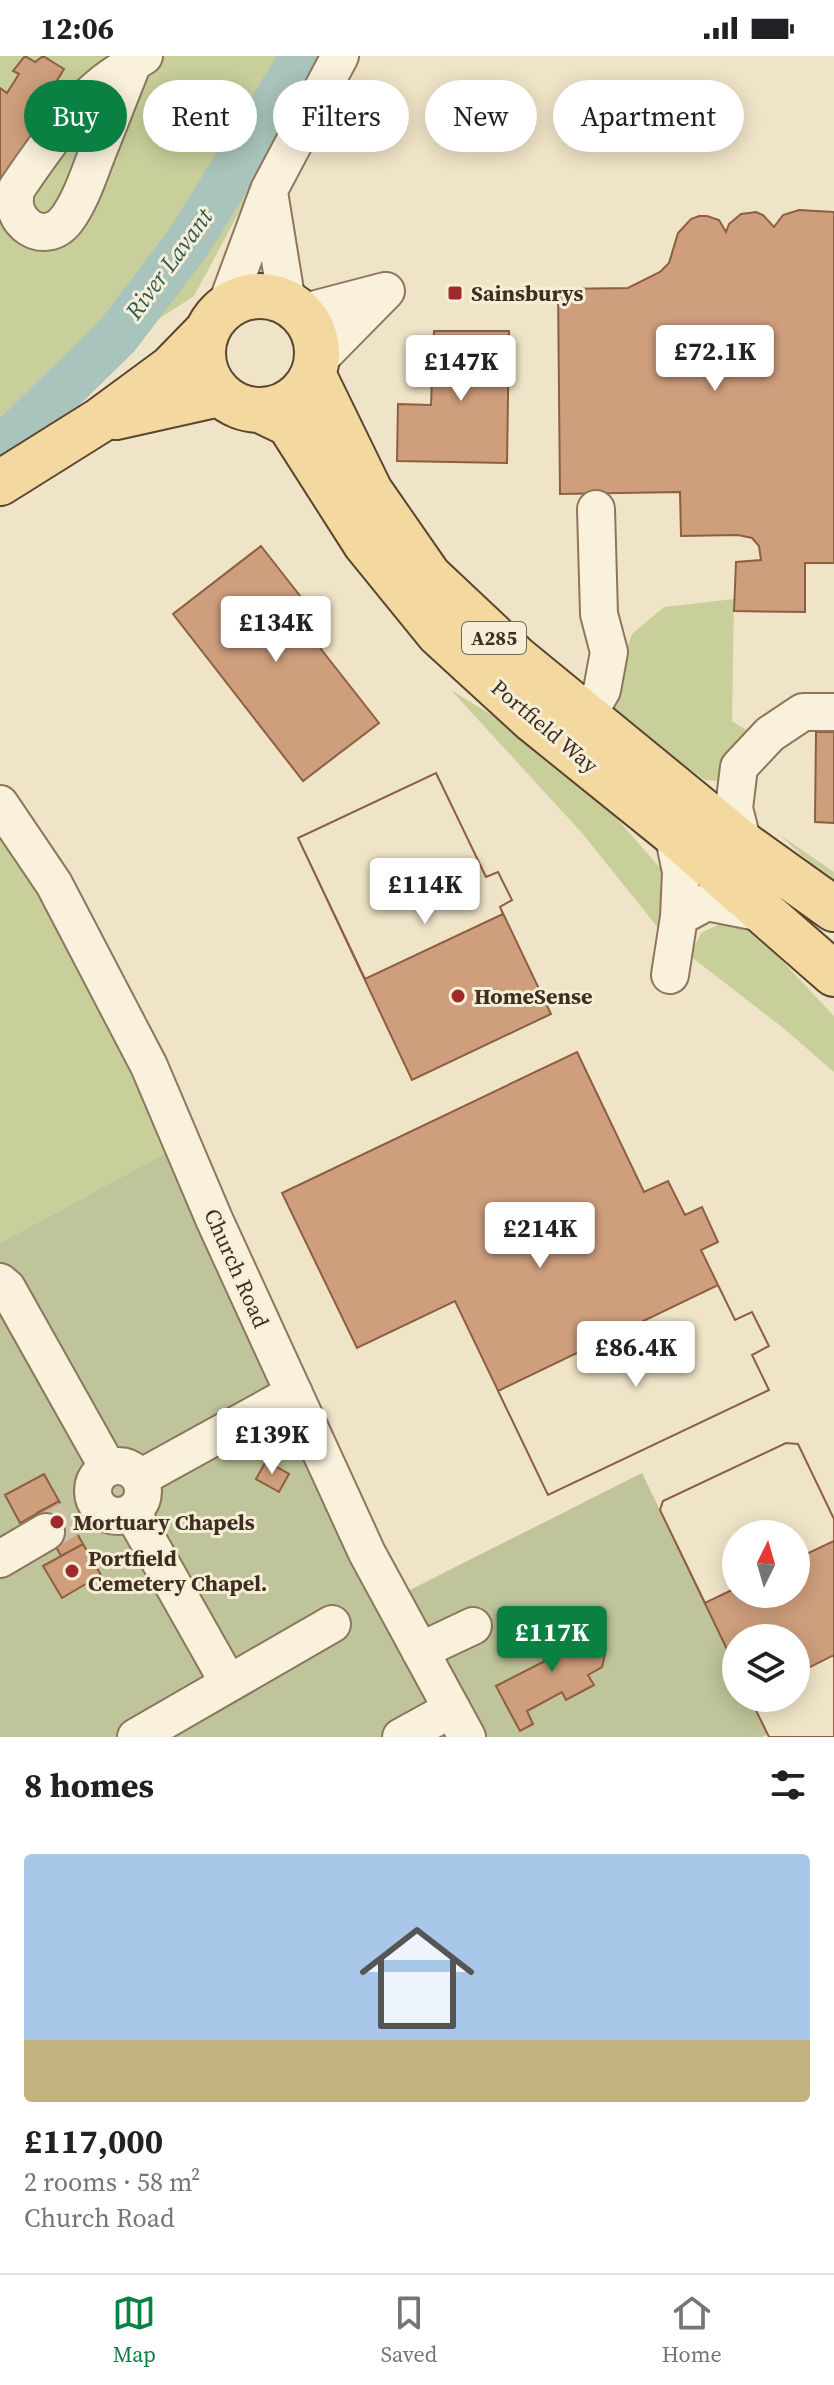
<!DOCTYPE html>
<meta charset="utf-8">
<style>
:root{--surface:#fff;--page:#f2f2f2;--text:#202124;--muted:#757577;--line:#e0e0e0;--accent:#0b8043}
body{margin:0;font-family:"Source Serif 4",serif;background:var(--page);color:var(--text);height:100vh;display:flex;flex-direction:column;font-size:30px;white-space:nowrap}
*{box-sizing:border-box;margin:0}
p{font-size:26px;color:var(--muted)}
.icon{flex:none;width:44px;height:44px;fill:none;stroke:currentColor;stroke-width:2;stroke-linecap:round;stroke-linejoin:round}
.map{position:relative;height:1681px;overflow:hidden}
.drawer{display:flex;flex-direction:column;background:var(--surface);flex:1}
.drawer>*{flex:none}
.hud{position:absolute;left:24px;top:24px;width:786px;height:72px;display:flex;gap:16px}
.needle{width:52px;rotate:5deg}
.tools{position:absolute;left:722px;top:1464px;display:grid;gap:16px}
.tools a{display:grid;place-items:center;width:88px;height:88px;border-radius:50%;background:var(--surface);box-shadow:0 4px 20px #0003;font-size:40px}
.price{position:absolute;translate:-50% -68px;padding:0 18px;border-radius:8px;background:#fff;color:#222;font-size:26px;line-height:52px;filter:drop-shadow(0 2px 4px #0008)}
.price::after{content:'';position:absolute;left:50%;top:48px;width:24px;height:18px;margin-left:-12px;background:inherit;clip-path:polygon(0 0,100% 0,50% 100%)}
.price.on{background:var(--accent);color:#fff}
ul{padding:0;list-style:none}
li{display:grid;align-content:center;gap:16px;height:424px;padding:0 24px}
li+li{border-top:2px solid var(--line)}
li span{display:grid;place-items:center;height:248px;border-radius:8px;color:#555}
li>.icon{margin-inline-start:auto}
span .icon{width:144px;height:144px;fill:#fffc;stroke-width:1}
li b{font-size:34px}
h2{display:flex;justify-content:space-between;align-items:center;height:96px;padding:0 24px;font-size:34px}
.pill{padding:0 28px;border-radius:36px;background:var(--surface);box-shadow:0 4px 20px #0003;font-size:28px;line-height:72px}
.pill.on{background:var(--accent);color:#fff}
.status{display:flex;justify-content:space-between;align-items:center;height:56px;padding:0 40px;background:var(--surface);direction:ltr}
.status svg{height:22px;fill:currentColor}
.tabs{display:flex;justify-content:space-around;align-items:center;height:112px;border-top:2px solid var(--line);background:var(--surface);font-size:22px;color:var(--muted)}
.tabs a{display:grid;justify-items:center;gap:4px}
.tabs .on{color:var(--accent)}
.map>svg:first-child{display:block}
</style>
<div class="status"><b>12:06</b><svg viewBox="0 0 49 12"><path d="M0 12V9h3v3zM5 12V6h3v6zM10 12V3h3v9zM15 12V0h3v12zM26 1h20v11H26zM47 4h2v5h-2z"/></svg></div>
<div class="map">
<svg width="834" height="1681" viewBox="0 0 834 1681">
<rect width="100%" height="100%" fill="#f0e4c8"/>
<path fill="#c9cf9b" d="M 0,0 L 323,0 L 194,240 L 0,366 Z
M 734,543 L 732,665 L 751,677 L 732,713 L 719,725 L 705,724 L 640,677 L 611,651 L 618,615 L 632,578 L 664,551 Z
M 451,634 L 559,701 L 589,731 L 663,815 L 679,861 L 659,873 L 582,777 Z
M 0,779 L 16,801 L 60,878 L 169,1095 L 0,1187 Z
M 780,779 L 834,816 L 834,826 L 825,821 Z
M 724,866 L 756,877 L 834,960 L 834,1016 L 782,971 L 690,900 L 701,877 Z"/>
<path fill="#bfc49a" d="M 169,1095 L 392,1543 L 642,1417 L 736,1612 L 736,1642 L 750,1642 L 768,1678 L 763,1681 L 0,1681 L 0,1187 Z"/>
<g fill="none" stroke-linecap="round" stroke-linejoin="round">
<path stroke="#a9c4bc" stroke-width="46" d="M 0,388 L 17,378 L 117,280 L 189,185 L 304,0"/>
</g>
<path fill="#cf9f7d" stroke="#8d5f41" stroke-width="2" fill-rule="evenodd" d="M 25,0 L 35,6 L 43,0 L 64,13 L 56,26 L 63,32 L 33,73 L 46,81 L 0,130 L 0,32 L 7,37 L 19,18 L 13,15 Z
M 799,154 L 834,156 L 834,507 L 805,507 L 805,556 L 734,555 L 736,506 L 761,504 L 759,490 L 752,482 L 738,479 L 681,480 L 680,436 L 560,438 L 558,233 L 628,232 L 660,216 L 669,207 L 678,177 L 691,163 L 699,160 L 707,160 L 719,164 L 726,176 L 729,168 L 741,158 L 756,156 L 763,159 L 774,171 L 783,159 Z
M 434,275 L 509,275 L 507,407 L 397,405 L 398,348 L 431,349 Z
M 261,490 L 308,550 L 295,560 L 379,667 L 303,725 L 173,558 Z
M 816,676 L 834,676 L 834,767 L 815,766 Z
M 436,717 L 486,821 L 498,816 L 512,844 L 500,851 L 503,858 L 365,923 L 298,782 Z
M 436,717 L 486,821 L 498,816 L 512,844 L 500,851 L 551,958 L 412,1024 L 298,782 Z
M 577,996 L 644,1136 L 668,1125 L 685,1159 L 702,1151 L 718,1186 L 701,1194 L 735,1264 L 752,1256 L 769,1290 L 752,1299 L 769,1334 L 548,1439 L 455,1245 L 357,1292 L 282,1137 Z
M 718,1229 L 735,1264 L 752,1256 L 769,1290 L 752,1299 L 769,1334 L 548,1439 L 498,1335 Z
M 786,1387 L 798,1388 L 834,1463 L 834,1485 L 796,1503 L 796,1478 L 736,1478 L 736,1532 L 705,1547 L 660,1454 L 663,1445 Z
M 786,1387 L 798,1388 L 834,1463 L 834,1681 L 769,1681 L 750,1642 L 796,1642 L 796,1582 L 736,1582 L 736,1612 L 660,1454 L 663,1445 ZM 736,1478 L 796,1478 L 796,1538 L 736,1538 Z
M 266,1405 L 289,1418 L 279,1436 L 256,1423 Z
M 44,1418 L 59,1445 L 20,1467 L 5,1439 Z
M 59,1445 L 83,1488 L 61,1500 L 37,1457 Z
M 83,1488 L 101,1519 L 62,1542 L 43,1510 Z
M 558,1563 L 573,1590 L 585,1584 L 599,1586 L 605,1598 L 602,1611 L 588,1619 L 594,1629 L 566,1644 L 562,1636 L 527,1655 L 533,1668 L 520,1675 L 496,1630 L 545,1605 L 538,1591 L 545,1587 L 538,1573 Z
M 834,1599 L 834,1681 L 769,1681 L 750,1642 L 796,1642 L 796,1618 Z"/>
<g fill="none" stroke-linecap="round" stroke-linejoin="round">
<path stroke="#ccc0a6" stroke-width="36" stroke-dasharray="36 18" stroke-linecap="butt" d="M 46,1476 L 71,1462"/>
<g stroke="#8d765c" stroke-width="40">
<path id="minor" d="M 133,7 C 121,36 110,66 98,95 C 89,118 81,144 67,163 C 45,193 5,166 17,132 C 40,99 70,54 101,29 C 114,18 130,9 144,0
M 269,136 L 287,247
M 226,250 L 269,134 L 340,0
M 301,257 L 385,235
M 317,305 L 386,235
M 587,660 L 602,634 L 609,596 L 599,558 L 596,453
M 0,748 L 54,828 L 149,1010 L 214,1163 L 367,1497 L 467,1681
M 743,788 L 734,752 L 739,711 L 770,678 L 803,656 L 834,656
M 679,861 L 707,846 L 763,857
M 670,919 L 679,861 L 681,816 L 673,777
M 0,1226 L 7,1232 L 108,1412
M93 1435a25 25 0 1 1 50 0a25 25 0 1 1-50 0Z
M 140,1422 L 294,1337
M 132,1456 L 228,1626
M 0,1503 L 46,1476
M 420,1595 L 473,1570
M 136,1681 L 332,1568
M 401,1681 L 452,1653"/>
</g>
<g stroke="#5b4430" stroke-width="48">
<path id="major" d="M203 297a57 57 0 1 1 114 0a57 57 0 1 1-114 0Z
M 313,318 L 370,435 L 429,520 L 516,602 L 743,788 L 834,853
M 262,355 L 289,368 L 365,487 L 439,578 L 533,664 L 673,777 L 834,918
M 116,361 L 219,338
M 0,427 L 99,365 L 171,312 L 206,276"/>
</g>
<use href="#minor" stroke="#faf1dc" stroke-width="36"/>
<use href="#major" stroke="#f3d9a0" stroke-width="44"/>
</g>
<g fill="#9e2a2b" stroke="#f7eed8" stroke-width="3">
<rect x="447" y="229" width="16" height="16" rx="4"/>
<circle cx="458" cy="940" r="8"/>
<circle cx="57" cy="1466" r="8"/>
<circle cx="72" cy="1515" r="8"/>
</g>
<g text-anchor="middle" stroke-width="6" stroke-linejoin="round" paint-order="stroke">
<rect fill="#f7eed8" stroke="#756857" stroke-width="2" x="462" y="566" width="64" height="32" rx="6"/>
<g font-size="20" font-weight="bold" fill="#3d2e20">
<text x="494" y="589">A285</text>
</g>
<g font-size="22" font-weight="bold" fill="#3d2e20" stroke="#f7eed8" text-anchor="start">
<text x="471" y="245">Sainsburys</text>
<text x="474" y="948">HomeSense</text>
<text x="73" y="1474">Mortuary Chapels</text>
<text x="88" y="1510">Portfield<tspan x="88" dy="25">Cemetery Chapel.</tspan></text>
</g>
<g font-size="22" fill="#3d2e20" stroke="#f7eed8">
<text transform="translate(545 670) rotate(40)" y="8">Portfield Way</text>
<text transform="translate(237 1212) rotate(66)" y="8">Church Road</text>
</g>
<g font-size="24" font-style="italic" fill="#2f5d5a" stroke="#f7eed8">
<text transform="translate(169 208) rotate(-54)" y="8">River Lavant</text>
</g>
</g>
</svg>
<div class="tools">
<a><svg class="needle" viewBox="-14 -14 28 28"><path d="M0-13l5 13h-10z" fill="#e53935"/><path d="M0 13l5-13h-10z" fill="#757577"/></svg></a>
<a><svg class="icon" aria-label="layers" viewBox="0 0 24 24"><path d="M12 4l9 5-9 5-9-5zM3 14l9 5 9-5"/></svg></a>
</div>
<b class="price" style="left:715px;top:337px">£72.1K</b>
<b class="price" style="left:461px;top:347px">£147K</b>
<b class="price" style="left:276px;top:608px">£134K</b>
<b class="price" style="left:425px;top:870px">£114K</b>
<b class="price" style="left:540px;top:1214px">£214K</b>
<b class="price" style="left:636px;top:1333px">£86.4K</b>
<b class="price" style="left:272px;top:1420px">£139K</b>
<b class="price on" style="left:552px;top:1618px">£117K</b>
<div class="hud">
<a class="pill on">Buy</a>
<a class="pill">Rent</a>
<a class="pill">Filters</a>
<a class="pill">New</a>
<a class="pill">Apartment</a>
</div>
</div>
<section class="drawer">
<h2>8 homes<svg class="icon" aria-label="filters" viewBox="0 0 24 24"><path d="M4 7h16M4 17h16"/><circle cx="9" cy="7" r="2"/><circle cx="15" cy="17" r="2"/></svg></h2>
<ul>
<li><span style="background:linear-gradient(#a9c7e8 75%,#c2b280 0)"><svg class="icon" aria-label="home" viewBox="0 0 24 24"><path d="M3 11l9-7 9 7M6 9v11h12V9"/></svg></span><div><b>£117,000</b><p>2 rooms · 58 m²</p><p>Church Road</p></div></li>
</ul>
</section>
<nav class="tabs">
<a class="on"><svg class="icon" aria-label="map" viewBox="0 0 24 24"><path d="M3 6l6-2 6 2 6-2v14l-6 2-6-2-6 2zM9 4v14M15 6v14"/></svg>Map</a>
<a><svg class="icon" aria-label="saved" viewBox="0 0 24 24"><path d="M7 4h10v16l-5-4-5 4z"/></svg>Saved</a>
<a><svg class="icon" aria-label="home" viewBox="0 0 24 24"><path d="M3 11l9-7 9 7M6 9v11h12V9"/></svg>Home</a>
</nav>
